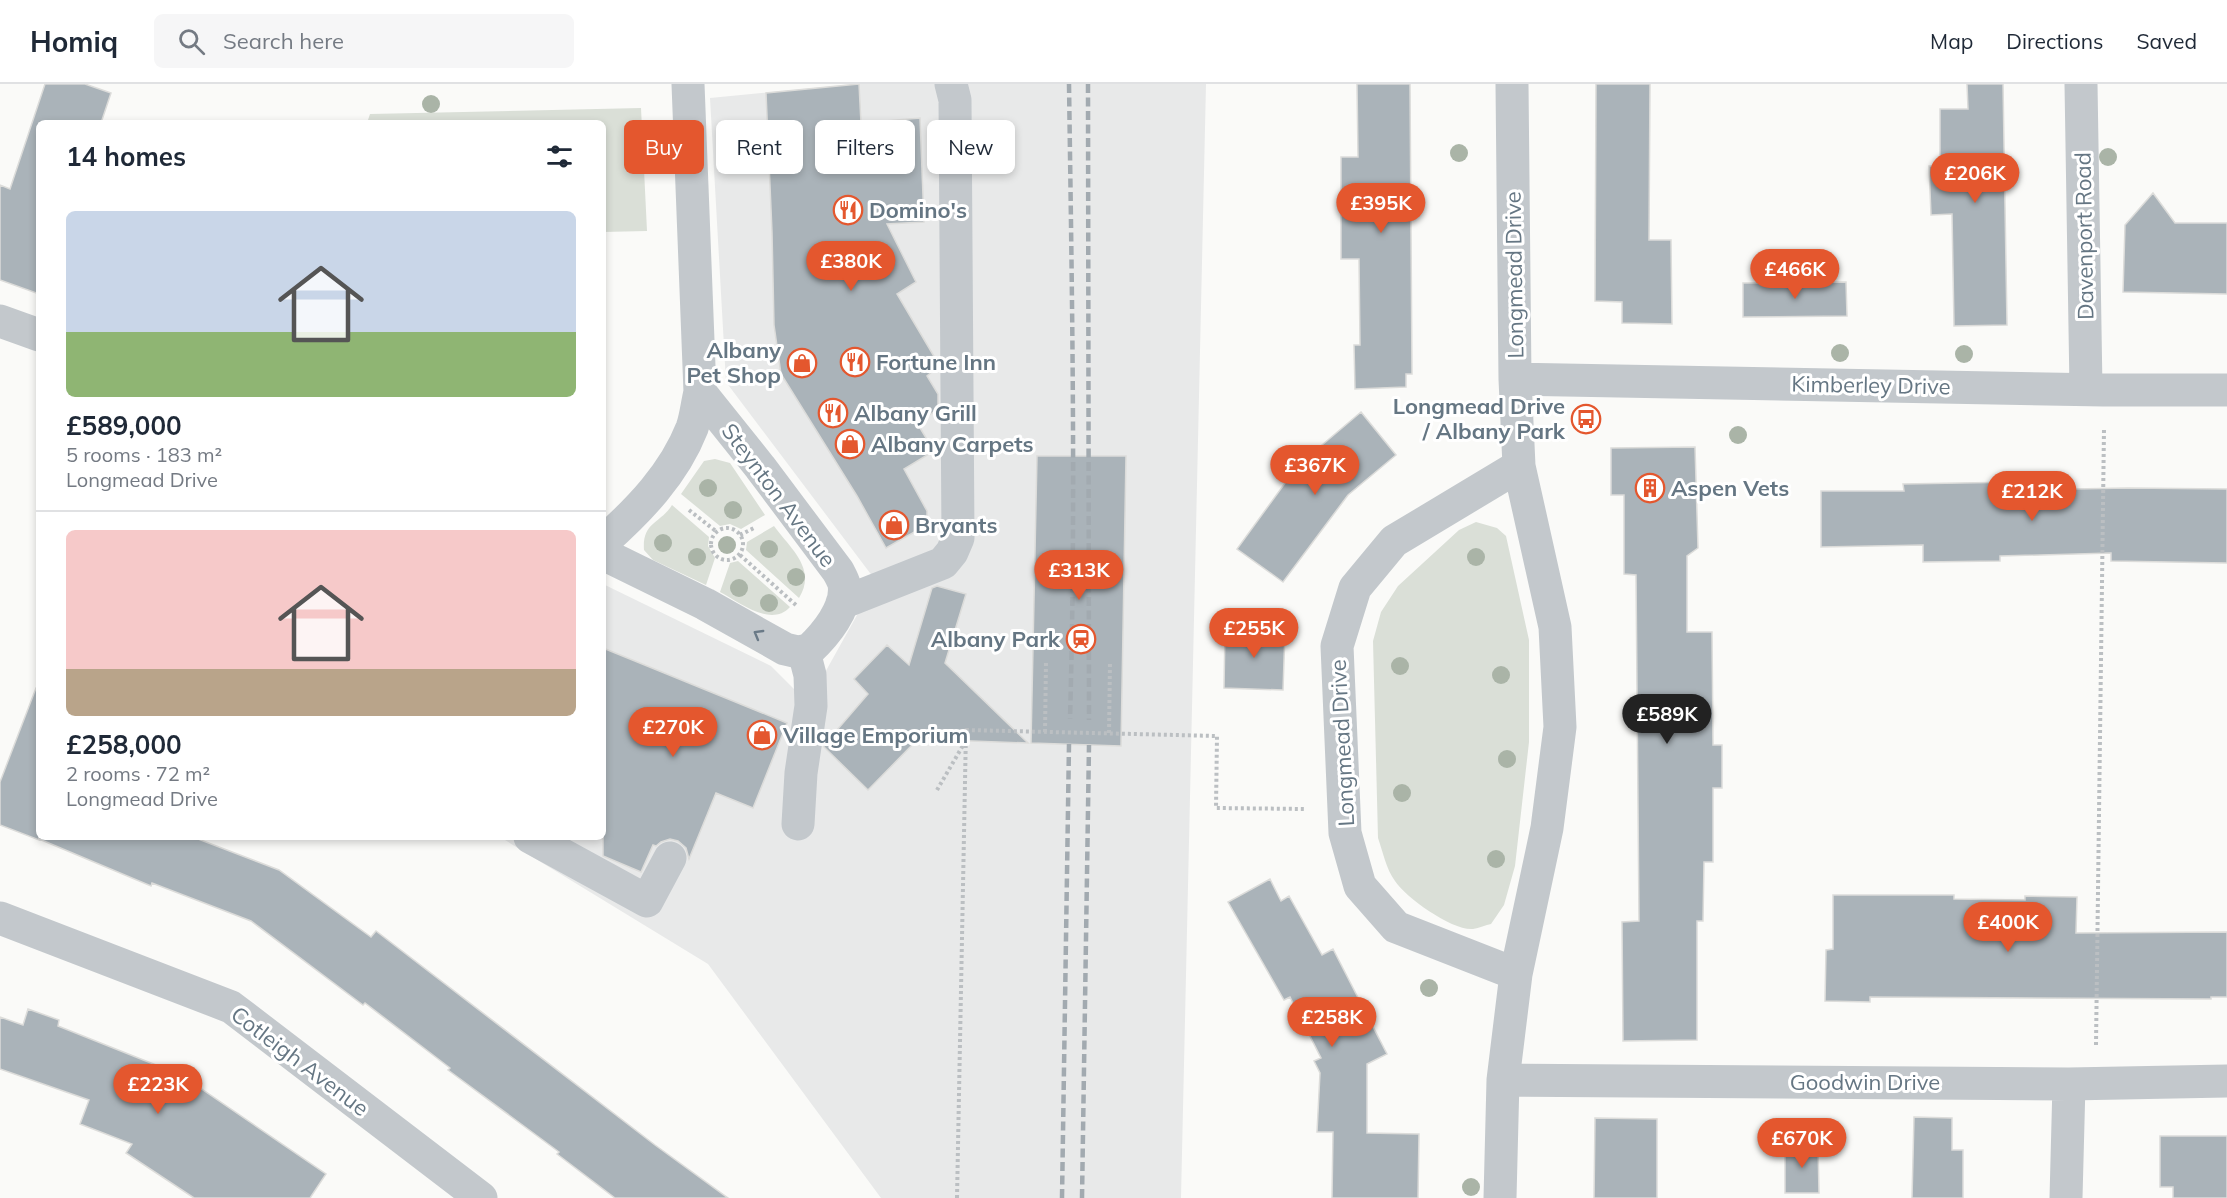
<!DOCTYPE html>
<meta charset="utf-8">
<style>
:root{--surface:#fff;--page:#f6f6f7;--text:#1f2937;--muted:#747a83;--line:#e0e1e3;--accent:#e4572e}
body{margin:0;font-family:Mulish,sans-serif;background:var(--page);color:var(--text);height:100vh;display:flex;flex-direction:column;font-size:22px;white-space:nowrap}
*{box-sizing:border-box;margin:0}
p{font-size:20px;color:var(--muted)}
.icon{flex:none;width:33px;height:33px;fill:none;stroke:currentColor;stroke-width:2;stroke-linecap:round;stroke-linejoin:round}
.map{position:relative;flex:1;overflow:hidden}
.details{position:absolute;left:36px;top:36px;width:570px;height:720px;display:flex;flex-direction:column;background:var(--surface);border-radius:9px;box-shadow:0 3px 9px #0003}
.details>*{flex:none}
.hud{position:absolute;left:624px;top:36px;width:570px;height:54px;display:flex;gap:12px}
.price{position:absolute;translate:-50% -51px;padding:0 14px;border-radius:21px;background:var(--accent);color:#fff;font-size:20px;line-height:39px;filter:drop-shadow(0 2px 3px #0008)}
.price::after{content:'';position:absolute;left:50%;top:36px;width:18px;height:14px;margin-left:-9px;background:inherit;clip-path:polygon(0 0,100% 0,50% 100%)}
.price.active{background:#222;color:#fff}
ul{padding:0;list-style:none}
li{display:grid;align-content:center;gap:12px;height:318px;padding:0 30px}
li+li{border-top:2px solid var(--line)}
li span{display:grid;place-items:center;height:186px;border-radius:9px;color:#555}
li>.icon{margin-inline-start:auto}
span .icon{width:108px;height:108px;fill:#fffc;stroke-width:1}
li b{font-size:26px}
h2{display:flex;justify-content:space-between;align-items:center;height:72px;padding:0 30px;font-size:26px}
.chip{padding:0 21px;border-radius:9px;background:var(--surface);box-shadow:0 3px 9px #0003;font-size:21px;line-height:54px}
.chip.active{background:var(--accent);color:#fff}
header{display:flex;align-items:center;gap:36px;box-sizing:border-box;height:84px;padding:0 30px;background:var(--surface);border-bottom:2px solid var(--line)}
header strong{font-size:28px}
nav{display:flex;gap:33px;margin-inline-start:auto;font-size:21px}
.search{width:420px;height:54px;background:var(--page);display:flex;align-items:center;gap:15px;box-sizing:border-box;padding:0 21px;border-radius:9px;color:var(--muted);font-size:22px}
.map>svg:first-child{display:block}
</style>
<header>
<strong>Homiq</strong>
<div class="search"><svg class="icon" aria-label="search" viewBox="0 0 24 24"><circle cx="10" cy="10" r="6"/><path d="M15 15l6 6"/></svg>Search here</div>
<nav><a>Map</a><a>Directions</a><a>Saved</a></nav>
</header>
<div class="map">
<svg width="2227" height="1114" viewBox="0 0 2227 1114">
<rect width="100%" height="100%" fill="#fafaf8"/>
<path fill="#e8e9e9" d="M 854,0 L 1206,0 L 1181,1114 L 881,1114 L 708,880 L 500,753 L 603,753 L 603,500 L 771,582 L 808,619 L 876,497 L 726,298 L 710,14 Z"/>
<path fill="#dadfd7" d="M 641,24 L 647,147 L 603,148 L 603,39 L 367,39 L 370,30 Z
M 715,375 L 730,379 L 765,431 L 741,445 L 730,440 L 720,442 L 681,410 L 704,377 Z
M 672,421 L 709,453 L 708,462 L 715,474 L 706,501 L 653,476 L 644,466 C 642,438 660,440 672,421 Z
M 1476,438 L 1497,444 L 1506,452 L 1529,556 L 1529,658 L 1515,782 L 1504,821 L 1491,840 C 1486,841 1479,844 1473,845 C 1453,847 1406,814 1395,797 C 1386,785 1383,768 1378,754 L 1373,557 L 1381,528 L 1398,502 L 1459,446 Z
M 774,442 C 791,465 817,485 799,514 L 746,466 L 747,458 Z
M 738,477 L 790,523 C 771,544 739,518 720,508 L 730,479 Z"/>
<path fill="#aab3b9" stroke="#dcdcda" stroke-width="1.5" d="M 45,0 L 85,0 L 111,9 L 101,39 L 39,39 L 39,210 L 0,196 L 0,101 L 10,105 Z
M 859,0 L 861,39 L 920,34 L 924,138 L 887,140 L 916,198 L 897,210 L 938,279 L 938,283 L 927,292 L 938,310 L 938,325 L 917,339 L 934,367 L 904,385 L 927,427 L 927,441 L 886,464 L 857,412 L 781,290 L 774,241 L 772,148 L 766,9 Z
M 1357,0 L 1410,0 L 1412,290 L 1406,290 L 1406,303 L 1355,305 L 1354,261 L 1360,261 L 1359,175 L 1341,175 L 1341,73 L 1358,73 Z
M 1596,0 L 1650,0 L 1649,156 L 1671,156 L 1672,240 L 1622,239 L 1622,218 L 1595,217 Z
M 1967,0 L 2003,0 L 2007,241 L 1954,242 L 1952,130 L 1931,131 L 1929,82 L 1940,82 L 1940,25 L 1968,25 Z
M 2153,109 L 2175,139 L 2227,139 L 2227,210 L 2123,208 L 2125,141 Z
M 1846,198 L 1847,232 L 1743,233 L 1743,199 Z
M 1361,328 L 1396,371 L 1348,411 L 1283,498 L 1237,465 L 1312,362 L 1316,366 Z
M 1695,363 L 1698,464 L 1687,472 L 1687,548 L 1712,548 L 1713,661 L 1722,661 L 1722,704 L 1713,704 L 1713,778 L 1704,778 L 1703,837 L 1697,837 L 1697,956 L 1623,957 L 1622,838 L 1639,837 L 1636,491 L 1624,490 L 1624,411 L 1611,411 L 1611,364 Z
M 1037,372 L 1126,372 L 1121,662 L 1031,659 Z
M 2017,398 L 2017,406 L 2128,404 L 2227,405 L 2227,479 L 2111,477 L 2111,469 L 2000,472 L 2000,477 L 1923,478 L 1923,461 L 1821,463 L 1821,407 L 1904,407 L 1903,400 Z
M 937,502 L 966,510 L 945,579 L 1028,659 L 918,655 L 868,706 L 824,663 L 824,661 L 868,610 L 854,595 L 887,561 L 909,581 L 932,504 Z
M 1225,545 L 1285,547 L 1283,606 L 1224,604 Z
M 603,564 L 787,639 L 753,724 L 716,709 L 689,775 L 686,764 L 678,757 L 670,755 L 661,758 L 656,762 L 653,761 L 641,788 L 603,772 Z
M 36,604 L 39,604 L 39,753 L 193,753 L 279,786 L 371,853 L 376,847 L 655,1061 L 728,1114 L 615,1114 L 557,1070 L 559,1068 L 448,986 L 450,984 L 365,919 L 363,921 L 251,837 L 152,799 L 151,802 L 39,755 L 39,756 L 0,741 L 0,698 Z
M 1270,795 L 1281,817 L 1289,812 L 1322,871 L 1333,865 L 1387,970 L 1367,980 L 1367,1049 L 1419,1050 L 1418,1114 L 1332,1114 L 1333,1048 L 1317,1048 L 1320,989 L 1314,977 L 1321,974 L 1290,913 L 1284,916 L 1228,818 Z
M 1833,811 L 1954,811 L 1954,815 L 2025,816 L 2025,812 L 2077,813 L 2076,849 L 2227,848 L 2227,913 L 2211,913 L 2211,915 L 1870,913 L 1870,918 L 1825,917 L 1826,866 L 1833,865 Z
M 28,925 L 59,936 L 58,942 L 181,991 L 326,1090 L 310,1114 L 194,1114 L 126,1069 L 132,1060 L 80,1040 L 89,1016 L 0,985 L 0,933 L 23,941 Z
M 1914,1033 L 1952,1034 L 1952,1066 L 1963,1066 L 1963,1114 L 1912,1114 Z
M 1595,1034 L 1657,1035 L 1657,1114 L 1594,1114 Z
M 2160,1052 L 2227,1052 L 2227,1114 L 2173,1114 L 2173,1103 L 2160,1103 Z
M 1785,1061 L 1818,1061 L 1819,1109 L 1785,1109 Z"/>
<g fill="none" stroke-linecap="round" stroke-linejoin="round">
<path stroke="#bbbfc2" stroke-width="4" stroke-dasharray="3 3" stroke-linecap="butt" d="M 689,426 L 717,448
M711 460a16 16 0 1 1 32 0a16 16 0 1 1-32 0Z
M 740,451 L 756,443
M 740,471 L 797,522
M 1045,648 L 1046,577
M 1109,649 L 1110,579
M 937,706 L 965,658
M 2096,961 L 2104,345
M 957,1114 L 966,646 L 1217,652 L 1216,724 L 1304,725"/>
<path stroke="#c3c8cc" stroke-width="33" d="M 2081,0 L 2086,305
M 0,237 L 39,251
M 1515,295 L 2104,306 L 2227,306
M 603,458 C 639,426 674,390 692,344 C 696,333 697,320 700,308 L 688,0
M 603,470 L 705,520 L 785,565 L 798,568 L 809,566 C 825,551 848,524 844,500 C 843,496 840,491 838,487 L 760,383 L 700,308
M 842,519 L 943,479 L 952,468 L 958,454 L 955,16 L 951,0
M 798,740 L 801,689 L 811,622 L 810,591 L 804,568
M 530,753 L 647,817 L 670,774
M 0,834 L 231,923 L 481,1114
M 1516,890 L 1396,843 L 1360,802 L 1345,749 L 1337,562 L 1355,504 L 1394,457 L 1519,382
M 1503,996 L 2069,1000 L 2227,997
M 1500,1114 L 1503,996 L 1516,890 L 1547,744 L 1560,643 L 1555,543 L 1519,382 L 1515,295 L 1512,0
M 2066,1114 L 2069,1000"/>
<path stroke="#a2aab0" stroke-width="4.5" stroke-dasharray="9 4.5" stroke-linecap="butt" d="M 1069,0 C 1072,212 1076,424 1070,635
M 1088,0 L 1089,636
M 1062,1114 L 1069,660
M 1082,1114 L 1089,661"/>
</g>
<g fill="#aab4a7">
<circle cx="431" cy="20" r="9"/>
<circle cx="1459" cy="69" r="9"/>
<circle cx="2108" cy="73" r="9"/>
<circle cx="1840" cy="269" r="9"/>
<circle cx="1964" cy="270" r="9"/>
<circle cx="1738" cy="351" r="9"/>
<circle cx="708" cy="404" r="9"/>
<circle cx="733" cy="426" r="9"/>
<circle cx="663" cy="459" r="9"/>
<circle cx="727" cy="461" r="9"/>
<circle cx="769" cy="465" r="9"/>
<circle cx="697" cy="473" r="9"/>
<circle cx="1476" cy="473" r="9"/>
<circle cx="796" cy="493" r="9"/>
<circle cx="739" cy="504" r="9"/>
<circle cx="769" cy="519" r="9"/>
<circle cx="1400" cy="582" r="9"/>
<circle cx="1501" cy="591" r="9"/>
<circle cx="1507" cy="675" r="9"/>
<circle cx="1402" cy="709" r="9"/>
<circle cx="1496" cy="775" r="9"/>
<circle cx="1429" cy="904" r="9"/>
<circle cx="1471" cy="1103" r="9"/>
</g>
<defs><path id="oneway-chevron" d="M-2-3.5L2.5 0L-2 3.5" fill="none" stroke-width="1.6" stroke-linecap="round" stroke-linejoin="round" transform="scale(1.5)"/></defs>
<use stroke="#6a7a87" href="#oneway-chevron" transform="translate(758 550) rotate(-150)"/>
<defs>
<g id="restaurant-ring" transform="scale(1.5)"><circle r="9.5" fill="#fff" stroke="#e4572e" stroke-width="1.5"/><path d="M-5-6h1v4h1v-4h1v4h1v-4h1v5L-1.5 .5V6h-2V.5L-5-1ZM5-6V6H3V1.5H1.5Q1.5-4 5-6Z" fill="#e4572e"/></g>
<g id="shop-ring" transform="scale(1.5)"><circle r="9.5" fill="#fff" stroke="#e4572e" stroke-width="1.5"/><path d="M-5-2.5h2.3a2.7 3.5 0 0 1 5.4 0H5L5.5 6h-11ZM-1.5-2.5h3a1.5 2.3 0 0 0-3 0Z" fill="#e4572e"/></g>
<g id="bus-ring" transform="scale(1.5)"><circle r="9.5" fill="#fff" stroke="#e4572e" stroke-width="1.5"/><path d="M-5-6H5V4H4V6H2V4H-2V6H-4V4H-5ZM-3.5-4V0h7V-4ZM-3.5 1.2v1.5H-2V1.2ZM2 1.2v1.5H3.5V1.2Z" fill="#e4572e"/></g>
<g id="building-ring" transform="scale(1.5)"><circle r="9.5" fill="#fff" stroke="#e4572e" stroke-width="1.5"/><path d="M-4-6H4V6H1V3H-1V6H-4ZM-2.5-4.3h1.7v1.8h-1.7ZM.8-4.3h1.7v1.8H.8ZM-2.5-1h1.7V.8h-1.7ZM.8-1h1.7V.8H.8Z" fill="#e4572e"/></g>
<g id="station-ring" transform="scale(1.5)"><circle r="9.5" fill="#fff" stroke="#e4572e" stroke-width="1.5"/><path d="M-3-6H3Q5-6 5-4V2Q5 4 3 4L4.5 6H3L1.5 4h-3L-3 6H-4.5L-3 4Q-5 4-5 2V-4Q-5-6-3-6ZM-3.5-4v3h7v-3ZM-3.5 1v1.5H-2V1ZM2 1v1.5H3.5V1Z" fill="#e4572e"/></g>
</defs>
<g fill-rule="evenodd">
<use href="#restaurant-ring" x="848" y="126"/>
<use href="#restaurant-ring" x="855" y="278"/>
<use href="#shop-ring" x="802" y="279"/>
<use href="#restaurant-ring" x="833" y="329"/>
<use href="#bus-ring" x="1586" y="335"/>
<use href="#shop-ring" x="850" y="360"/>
<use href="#building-ring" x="1650" y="404"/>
<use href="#shop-ring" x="894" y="441"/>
<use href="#station-ring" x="1081" y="555"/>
<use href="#shop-ring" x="762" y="651"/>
</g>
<g text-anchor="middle" stroke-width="6" stroke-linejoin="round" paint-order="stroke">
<g font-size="22" font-weight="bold" fill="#657683" stroke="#fff" text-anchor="start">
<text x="869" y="134">Domino's</text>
<text x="781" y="274" text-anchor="end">Albany<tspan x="781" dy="25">Pet Shop</tspan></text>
<text x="876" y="286">Fortune Inn</text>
<text x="1565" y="330" text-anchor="end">Longmead Drive<tspan x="1565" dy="25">/ Albany Park</tspan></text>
<text x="854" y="337">Albany Grill</text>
<text x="871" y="368">Albany Carpets</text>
<text x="1671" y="412">Aspen Vets</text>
<text x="915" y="449">Bryants</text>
<text x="1060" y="563" text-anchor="end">Albany Park</text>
<text x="783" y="659">Village Emporium</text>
</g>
<g font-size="22" fill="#657683" stroke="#fff">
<text transform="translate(2084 152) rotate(-91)" y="8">Davenport Road</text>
<text transform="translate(1514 191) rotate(-91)" y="8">Longmead Drive</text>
<text transform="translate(1871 301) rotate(1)" y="8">Kimberley Drive</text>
<text transform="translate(779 411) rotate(53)" y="8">Steynton Avenue</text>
<text transform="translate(1342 659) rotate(-93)" y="8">Longmead Drive</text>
<text transform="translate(300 977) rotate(37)" y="8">Cotleigh Avenue</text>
<text x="1865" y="1006">Goodwin Drive</text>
</g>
</g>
</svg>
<b class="price" style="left:1975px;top:120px">£206K</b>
<b class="price" style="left:1381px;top:150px">£395K</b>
<b class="price" style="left:851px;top:208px">£380K</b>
<b class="price" style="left:1795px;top:216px">£466K</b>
<b class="price" style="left:1315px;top:412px">£367K</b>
<b class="price" style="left:2032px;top:438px">£212K</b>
<b class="price" style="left:1079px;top:517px">£313K</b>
<b class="price" style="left:1254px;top:575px">£255K</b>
<b class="price active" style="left:1667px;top:661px">£589K</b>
<b class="price" style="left:673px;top:674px">£270K</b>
<b class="price" style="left:2008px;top:869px">£400K</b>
<b class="price" style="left:1332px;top:964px">£258K</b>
<b class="price" style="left:158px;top:1031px">£223K</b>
<b class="price" style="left:1802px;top:1085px">£670K</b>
<div class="hud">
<a class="chip active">Buy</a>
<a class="chip">Rent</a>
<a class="chip">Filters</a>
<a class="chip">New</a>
</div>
<section class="details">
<h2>14 homes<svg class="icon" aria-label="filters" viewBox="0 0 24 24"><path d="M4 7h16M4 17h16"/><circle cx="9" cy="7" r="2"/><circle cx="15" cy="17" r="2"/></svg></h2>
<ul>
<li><span style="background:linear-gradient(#c9d6e8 65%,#8fb573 0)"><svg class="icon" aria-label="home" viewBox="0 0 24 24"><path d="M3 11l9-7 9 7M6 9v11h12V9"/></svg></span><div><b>£589,000</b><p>5 rooms · 183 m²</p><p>Longmead Drive</p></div></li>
<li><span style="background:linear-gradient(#f6c9c9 75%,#b9a48a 0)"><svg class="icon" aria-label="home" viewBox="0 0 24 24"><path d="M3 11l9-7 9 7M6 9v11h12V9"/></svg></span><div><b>£258,000</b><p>2 rooms · 72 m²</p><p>Longmead Drive</p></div></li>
</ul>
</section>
</div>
